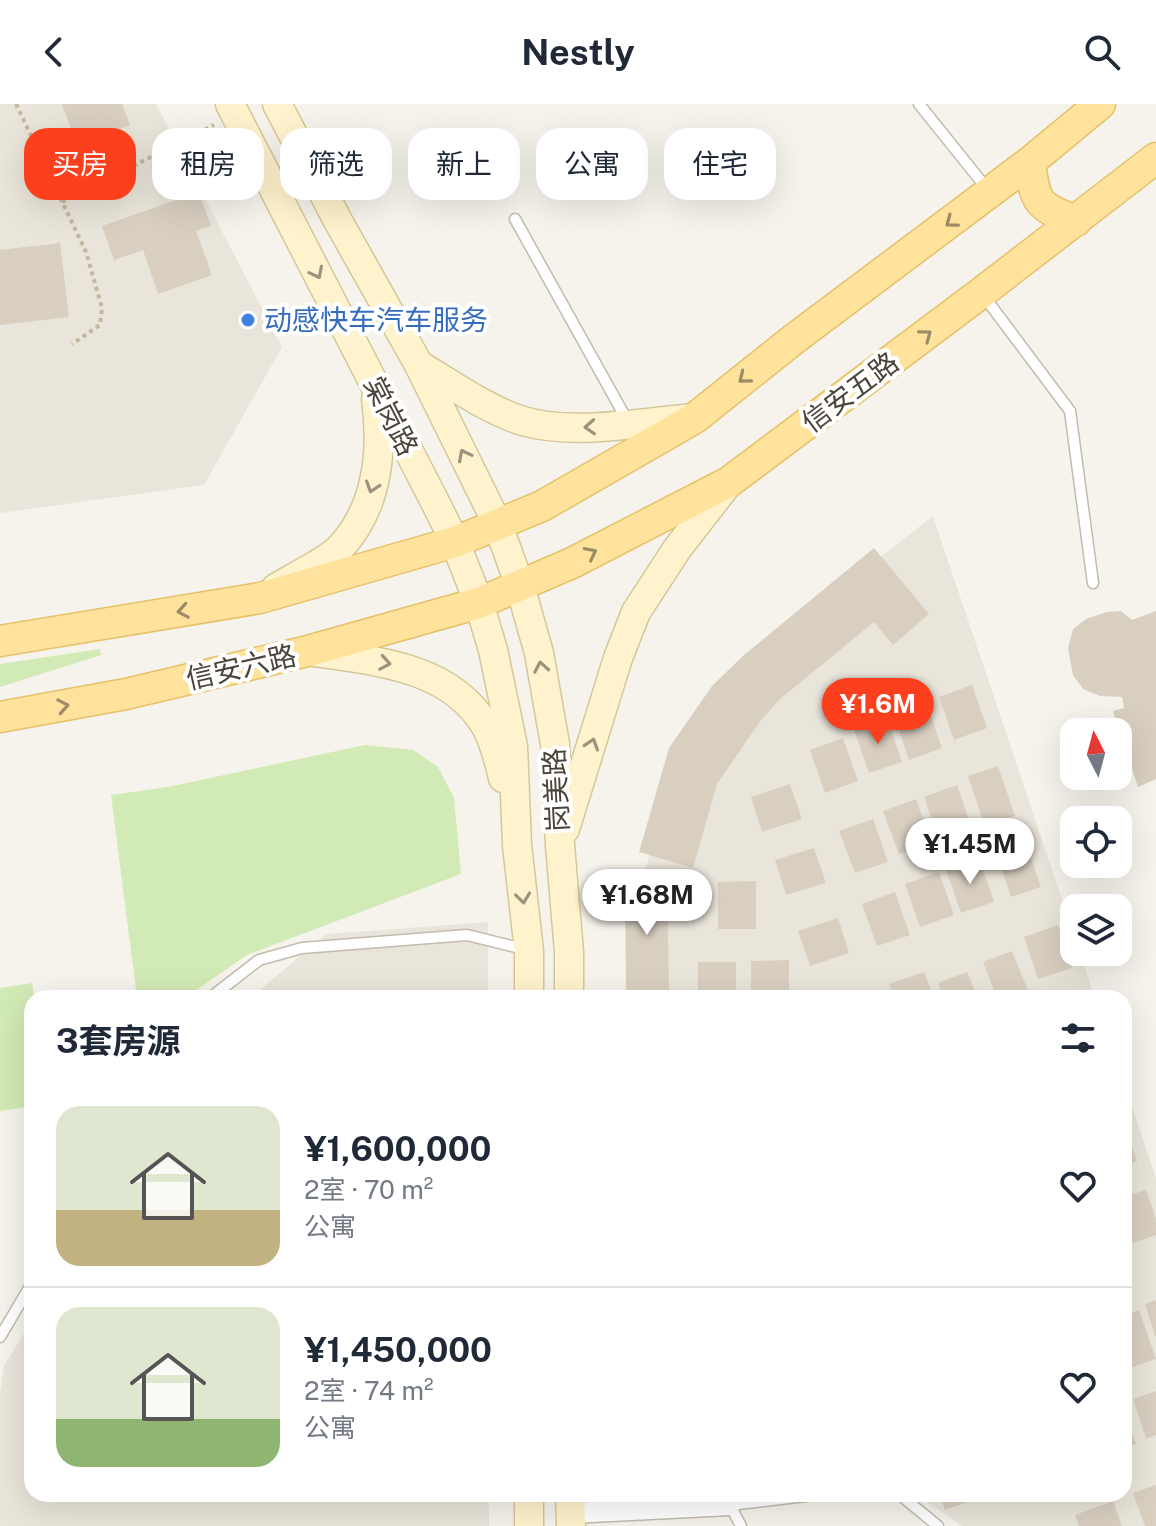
<!DOCTYPE html>
<html lang="zh">
<meta charset="utf-8">
<style>
:root{--surface:#fff;--page:#f6f6f7;--text:#1f2937;--muted:#747a83;--line:#e0e1e3;--accent:#fc3f1d}
body{margin:0;font-family:"Public Sans","Noto Sans SC",sans-serif;background:var(--page);color:var(--text);height:100vh;display:flex;flex-direction:column;font-size:30px;white-space:nowrap}
*{box-sizing:border-box;margin:0}
p{font-size:26px;color:var(--muted)}
.icon{flex:none;width:44px;height:44px;fill:none;stroke:currentColor;stroke-width:2;stroke-linecap:round;stroke-linejoin:round}
.map{position:relative;flex:1;overflow:hidden}
.drawer{position:absolute;left:24px;top:886px;width:1108px;height:512px;display:flex;flex-direction:column;background:var(--surface);border-radius:24px;box-shadow:0 8px 32px #0002}
.drawer>*{flex:none}
.top-card{position:absolute;left:24px;top:24px;width:1108px;height:72px;display:flex;gap:16px}
.needle{width:52px;rotate:354deg}
.controls{position:absolute;left:1060px;top:614px;display:grid;gap:16px}
.controls a{display:grid;place-items:center;width:72px;height:72px;border-radius:16px;background:var(--surface);box-shadow:0 8px 32px #0002;font-size:40px}
.price{position:absolute;translate:-50% -68px;padding:0 18px;border-radius:28px;background:#fff;color:#222;font-size:26px;line-height:52px;filter:drop-shadow(0 2px 4px #0008)}
.price::after{content:'';position:absolute;left:50%;top:48px;width:24px;height:18px;margin-left:-12px;background:inherit;clip-path:polygon(0 0,100% 0,50% 100%)}
.price.selected{background:var(--accent);color:#fff}
ul{padding:0;list-style:none}
li{display:flex;align-items:center;gap:24px;height:200px;padding:0 32px}
li+li{border-top:2px solid var(--line)}
li span{display:grid;place-items:center;flex:none;width:224px;height:160px;border-radius:24px;color:#555}
li>.icon{margin-inline-start:auto}
span .icon{width:96px;height:96px;fill:#fffc;stroke-width:1}
li b{font-size:34px}
h2{display:flex;justify-content:space-between;align-items:center;height:96px;padding:0 32px;font-size:34px}
.tag{padding:0 28px;border-radius:24px;background:var(--surface);box-shadow:0 8px 32px #0002;font-size:28px;line-height:72px}
.tag.selected{background:var(--accent);color:#fff}
header{display:flex;justify-content:space-between;align-items:center;height:104px;padding:0 32px;background:var(--surface);font-size:36px;font-weight:700}
.map>svg:first-child{display:block}
</style>
<header><svg class="icon" aria-label="back" viewBox="0 0 24 24"><path d="M15 5l-7 7 7 7"/></svg>Nestly<svg class="icon" aria-label="search" viewBox="0 0 24 24"><circle cx="10" cy="10" r="6"/><path d="M15 15l6 6"/></svg></header>
<div class="map">
<svg width="1156" height="1422" viewBox="0 0 1156 1422">
<rect width="100%" height="100%" fill="#f6f3ec"/>
<path fill="#eae5da" d="M 0,0 L 156,0 L 282,243 L 204,381 L 0,409 Z
M 933,412 L 1074,831 L 1074,848 L 1080,848 L 1095,894 L 642,894 L 643,773 L 674,671 L 738,564 Z
M 488,818 L 488,894 L 250,894 L 327,830 Z
M 1124,979 L 1156,1074 L 1156,1422 L 962,1422 L 916,1390 L 1124,1390 Z
M 32,1216 L 32,1390 L 489,1390 L 489,1422 L 0,1422 L 0,1288 L 4,1262 Z"/>
<path fill="#d2eab5" d="M 100,545 L 101,551 L 0,583 L 0,560 Z
M 365,641 L 413,646 L 438,663 L 454,694 L 461,770 L 247,851 L 185,894 L 137,894 L 111,691 L 168,683 Z
M 32,879 L 34,894 L 32,894 L 32,1002 L 0,1007 L 0,884 Z"/>
<path fill="#d8cfc1" d="M 62,0 L 122,0 L 130,21 L 76,40 Z
M 199,88 L 211,122 L 196,127 L 212,171 L 158,190 L 143,146 L 114,156 L 102,122 Z
M 60,139 L 69,213 L 0,221 L 0,146 Z
M 874,444 L 929,510 L 893,541 L 874,518 L 780,595 L 761,616 L 717,680 L 693,764 L 639,748 L 669,644 L 712,582 L 744,551 Z
M 1121,507 L 1132,516 L 1156,507 L 1156,675 L 1138,683 L 1113,607 L 1124,604 L 1122,593 L 1100,592 L 1083,585 L 1073,571 L 1068,544 L 1073,525 L 1086,515 L 1107,508 Z
M 972,581 L 987,624 L 954,636 L 939,593 Z
M 927,601 L 942,644 L 909,656 L 894,612 Z
M 887,614 L 902,658 L 869,669 L 854,626 Z
M 843,634 L 858,677 L 825,689 L 810,646 Z
M 998,662 L 1015,712 L 985,722 L 968,672 Z
M 790,680 L 802,715 L 762,728 L 751,693 Z
M 957,681 L 972,725 L 939,736 L 924,693 Z
M 916,695 L 932,738 L 899,750 L 883,707 Z
M 873,715 L 888,758 L 855,769 L 839,727 Z
M 1023,732 L 1041,783 L 1011,793 L 994,742 Z
M 814,744 L 826,779 L 786,791 L 775,756 Z
M 979,754 L 994,798 L 961,809 L 946,766 Z
M 939,768 L 954,811 L 920,823 L 905,780 Z
M 756,777 L 756,825 L 718,825 L 718,778 Z
M 667,778 L 669,887 L 626,888 L 625,779 Z
M 895,788 L 910,831 L 877,842 L 862,800 Z
M 838,814 L 849,849 L 810,862 L 798,827 Z
M 1058,821 L 1072,864 L 1038,875 L 1024,833 Z
M 1012,847 L 1029,889 L 1016,894 L 997,894 L 983,858 Z
M 789,856 L 789,894 L 751,894 L 751,857 Z
M 698,858 L 736,858 L 736,894 L 698,894 Z
M 924,868 L 934,894 L 894,894 L 889,880 Z
M 967,868 L 978,894 L 944,894 L 938,879 Z
M 1124,1020 L 1137,1057 L 1124,1061 Z
M 1146,1086 L 1156,1115 L 1156,1131 L 1133,1139 L 1124,1114 L 1124,1093 Z
M 1156,1196 L 1156,1232 L 1155,1232 L 1145,1200 Z
M 1139,1206 L 1156,1255 L 1124,1266 L 1124,1212 Z
M 1156,1287 L 1156,1331 L 1146,1335 L 1133,1295 Z
M 1124,1308 L 1136,1340 L 1124,1344 Z
M 1156,1381 L 1156,1422 L 1145,1422 L 1133,1389 Z
M 939,1390 L 976,1390 L 977,1395 L 945,1406 Z
M 1113,1397 L 1122,1422 L 1079,1422 L 1075,1411 Z"/>
<g fill="none" stroke-linecap="round" stroke-linejoin="round">
<g stroke="#c2bbae" stroke-width="13">
<path id="service" d="M 919,0 L 988,86
M 515,115 L 627,316
M 983,191 L 1070,307 L 1093,479
M 210,894 L 259,856 L 302,844 L 467,831 L 528,846
M 0,1233 L 32,1179
M 899,1390 L 938,1422
M 741,1422 L 730,1401 L 823,1390"/>
</g>
<g stroke="#c2bbae" stroke-width="23">
<path id="minor" d="M 571,1409 L 730,1401"/>
</g>
<g stroke="#d6c79b" stroke-width="31">
<path id="secondary" d="M 230,0 L 434,396 L 455,438 L 479,499 L 493,546 L 513,642 L 517,741 L 529,847 L 529,894
M 277,0 L 338,117 L 419,261 L 498,421 L 520,482 L 539,549 L 555,640 L 560,741 L 569,848 L 569,894
M 419,261 C 450,279 489,307 523,317 C 573,332 643,318 695,314
M 276,484 C 292,474 327,457 339,445 C 378,404 383,348 376,295
M 308,547 C 371,557 448,560 485,621 C 494,636 499,657 503,674
M 565,725 L 618,554 L 636,508 L 677,445 L 729,378
M 570,1390 L 571,1422
M 529,1422 L 529,1390"/>
</g>
<g stroke="#e6c16a" stroke-width="33">
<path id="primary" d="M 1030,58 C 1035,99 1037,102 1076,117
M 0,537 L 260,494 L 455,438 L 542,402 L 695,314 L 794,235 L 1030,58 L 1100,0
M 0,613 L 126,590 L 308,547 L 479,499 L 572,459 L 729,378 L 981,189 L 1156,54"/>
</g>
<path stroke="#c4b79f" stroke-width="4" stroke-dasharray="4 4" stroke-linecap="butt" d="M 16,0 L 86,148 L 102,204 L 100,221 L 72,240
M 62,98 L 214,21"/>
<use href="#service" stroke="#fff" stroke-width="10"/>
<use href="#minor" stroke="#fff" stroke-width="20"/>
<use href="#secondary" stroke="#fff3cd" stroke-width="28"/>
<use href="#primary" stroke="#ffe39c" stroke-width="30"/>
</g>
<defs><path id="oneway-chevron" d="M-2-3.5L2.5 0L-2 3.5" fill="none" stroke-width="1.6" stroke-linecap="round" stroke-linejoin="round" transform="scale(2)"/></defs>
<g stroke="#9c8c66">
<use href="#oneway-chevron" transform="translate(951 118) rotate(143)"/>
<use href="#oneway-chevron" transform="translate(926 231) rotate(-37)"/>
<use href="#oneway-chevron" transform="translate(744 274) rotate(141)"/>
<use href="#oneway-chevron" transform="translate(591 449) rotate(-27)"/>
<use href="#oneway-chevron" transform="translate(183 507) rotate(170)"/>
<use href="#oneway-chevron" transform="translate(63 602) rotate(-10)"/>
</g>
<g stroke="#9c937c">
<use href="#oneway-chevron" transform="translate(317 169) rotate(63)"/>
<use href="#oneway-chevron" transform="translate(590 323) rotate(177)"/>
<use href="#oneway-chevron" transform="translate(464 351) rotate(-117)"/>
<use href="#oneway-chevron" transform="translate(372 383) rotate(108)"/>
<use href="#oneway-chevron" transform="translate(385 559) rotate(10)"/>
<use href="#oneway-chevron" transform="translate(541 563) rotate(-100)"/>
<use href="#oneway-chevron" transform="translate(592 640) rotate(-72)"/>
<use href="#oneway-chevron" transform="translate(523 794) rotate(83)"/>
</g>
<circle fill="#3f7fe0" stroke="#fff" stroke-width="3" cx="248" cy="216" r="8"/>
<g text-anchor="middle" stroke-width="8" stroke-linejoin="round" paint-order="stroke">
<g font-size="28" fill="#366cbe" stroke="#fff" text-anchor="start">
<text x="264" y="226">动感快车汽车服务</text>
</g>
<g font-size="28" fill="#4b4439" stroke="#fff">
<text transform="translate(850 288) rotate(-37)" y="10">信安五路</text>
<text transform="translate(391 312) rotate(63)" y="10">棠岗路</text>
<text transform="translate(241 563) rotate(-13)" y="10">信安六路</text>
<text transform="translate(556 686) rotate(-93)" y="10">岗美路</text>
</g>
</g>
</svg>
<div class="controls">
<a><svg class="needle" viewBox="-14 -14 28 28"><path d="M0-13l5 13h-10z" fill="#e53935"/><path d="M0 13l5-13h-10z" fill="#747a83"/></svg></a>
<a><svg class="icon" aria-label="locate" viewBox="0 0 24 24"><circle cx="12" cy="12" r="6"/><path d="M12 2v4M12 18v4M2 12h4M18 12h4"/></svg></a>
<a><svg class="icon" aria-label="layers" viewBox="0 0 24 24"><path d="M12 4l9 5-9 5-9-5zM3 14l9 5 9-5"/></svg></a>
</div>
<b class="price selected" style="left:878px;top:642px">¥1.6M</b>
<b class="price" style="left:970px;top:782px">¥1.45M</b>
<b class="price" style="left:647px;top:833px">¥1.68M</b>
<div class="top-card">
<a class="tag selected">买房</a>
<a class="tag">租房</a>
<a class="tag">筛选</a>
<a class="tag">新上</a>
<a class="tag">公寓</a>
<a class="tag">住宅</a>
</div>
<section class="drawer">
<h2>3套房源<svg class="icon" aria-label="filters" viewBox="0 0 24 24"><path d="M4 7h16M4 17h16"/><circle cx="9" cy="7" r="2"/><circle cx="15" cy="17" r="2"/></svg></h2>
<ul>
<li><span style="background:linear-gradient(#dfe7d0 65%,#c2b280 0)"><svg class="icon" aria-label="home" viewBox="0 0 24 24"><path d="M3 11l9-7 9 7M6 9v11h12V9"/></svg></span><div><b>¥1,600,000</b><p>2室 · 70 m²</p><p>公寓</p></div><svg class="icon" aria-label="heart" viewBox="0 0 24 24"><path d="M12 20l-8-8c-3-5 5-10 8-4 3-6 11-1 8 4z"/></svg></li>
<li><span style="background:linear-gradient(#dfe7d0 70%,#8fb573 0)"><svg class="icon" aria-label="home" viewBox="0 0 24 24"><path d="M3 11l9-7 9 7M6 9v11h12V9"/></svg></span><div><b>¥1,450,000</b><p>2室 · 74 m²</p><p>公寓</p></div><svg class="icon" aria-label="heart" viewBox="0 0 24 24"><path d="M12 20l-8-8c-3-5 5-10 8-4 3-6 11-1 8 4z"/></svg></li>
</ul>
</section>
</div>
